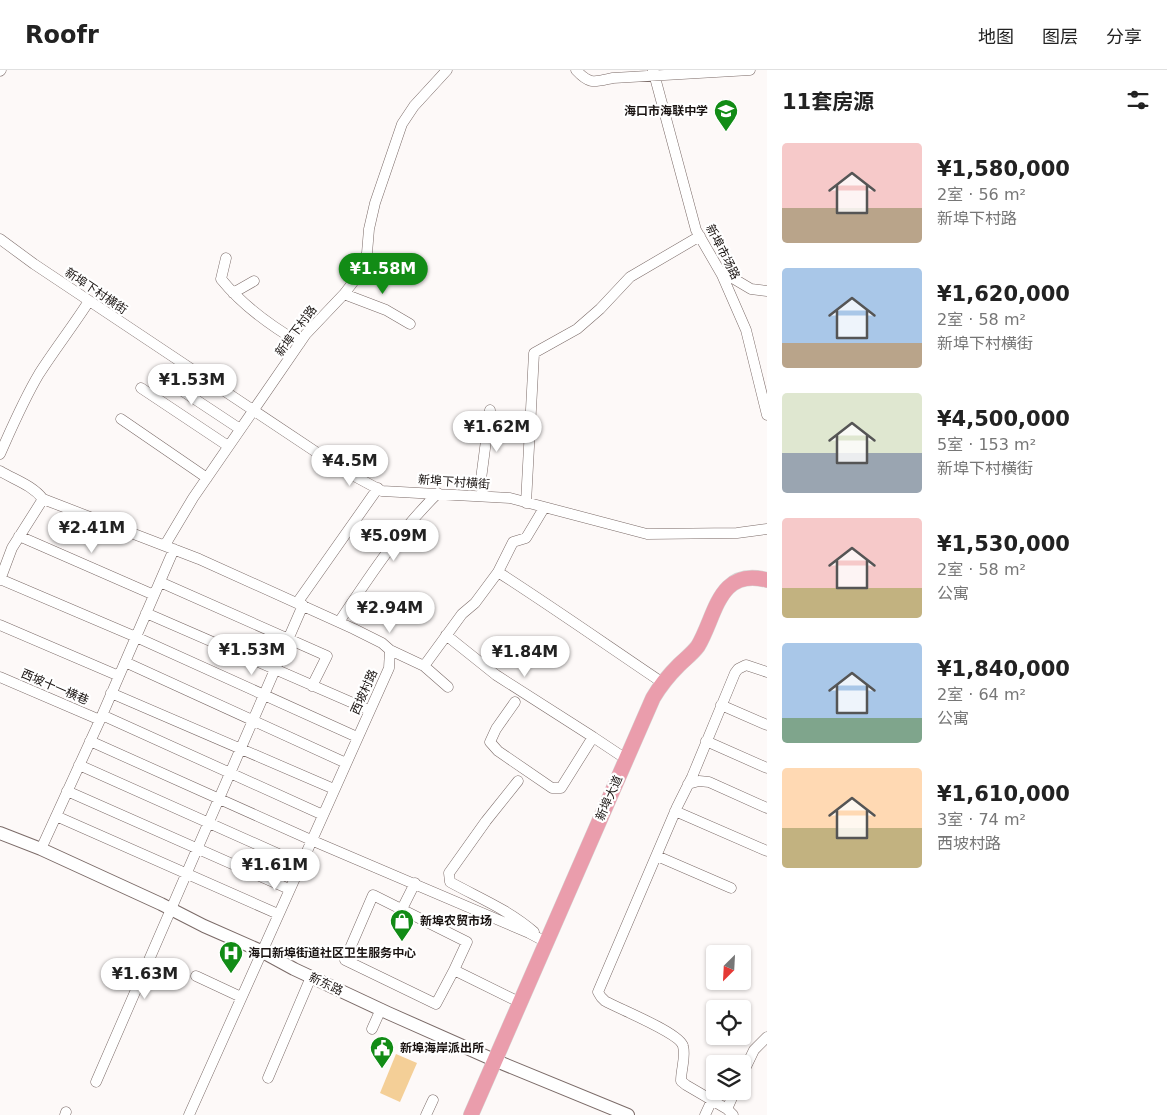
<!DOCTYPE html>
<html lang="zh">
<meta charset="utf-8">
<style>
:root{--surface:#fff;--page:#f2f2f2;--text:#222;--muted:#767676;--line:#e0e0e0;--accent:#128c16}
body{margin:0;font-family:"DejaVu Sans","Noto Sans SC",sans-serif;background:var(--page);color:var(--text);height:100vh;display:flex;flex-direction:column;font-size:19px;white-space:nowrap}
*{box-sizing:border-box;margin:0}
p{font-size:16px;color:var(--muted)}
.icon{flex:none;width:28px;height:28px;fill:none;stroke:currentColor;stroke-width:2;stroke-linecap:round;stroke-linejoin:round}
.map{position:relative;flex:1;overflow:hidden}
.sheet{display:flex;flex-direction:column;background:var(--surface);width:400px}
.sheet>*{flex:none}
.needle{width:32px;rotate:204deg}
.controls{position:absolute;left:706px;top:875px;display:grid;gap:10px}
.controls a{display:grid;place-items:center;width:45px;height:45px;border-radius:5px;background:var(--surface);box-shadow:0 1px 4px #0004;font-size:25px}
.price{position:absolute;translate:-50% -42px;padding:0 11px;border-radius:18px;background:#fff;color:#222;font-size:16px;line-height:32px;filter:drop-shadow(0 1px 2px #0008)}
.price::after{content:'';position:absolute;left:50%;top:30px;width:15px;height:11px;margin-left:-8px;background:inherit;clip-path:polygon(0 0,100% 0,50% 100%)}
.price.selected{background:var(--accent);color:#fff}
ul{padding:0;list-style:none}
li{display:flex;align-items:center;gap:15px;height:125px;padding:0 15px}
li span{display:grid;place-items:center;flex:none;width:140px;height:100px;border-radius:5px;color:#555}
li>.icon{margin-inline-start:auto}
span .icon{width:60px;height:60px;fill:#fffc;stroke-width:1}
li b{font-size:21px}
h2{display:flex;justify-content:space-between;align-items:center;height:60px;padding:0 15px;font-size:21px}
header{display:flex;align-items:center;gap:30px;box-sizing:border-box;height:70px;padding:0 25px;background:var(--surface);border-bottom:1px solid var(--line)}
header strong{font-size:24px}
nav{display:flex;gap:28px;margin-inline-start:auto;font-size:18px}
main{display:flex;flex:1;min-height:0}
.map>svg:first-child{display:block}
</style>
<header>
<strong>Roofr</strong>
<nav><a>地图</a><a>图层</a><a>分享</a></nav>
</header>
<main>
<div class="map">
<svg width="767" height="1045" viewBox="0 0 767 1045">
<rect width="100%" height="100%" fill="#fdf9f8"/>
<path fill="#f4cf97" d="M 396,984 L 417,993 L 400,1032 L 380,1023 Z"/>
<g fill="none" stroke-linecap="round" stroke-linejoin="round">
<g stroke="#7b6b68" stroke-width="11">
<path id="minor" d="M 576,0 C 590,15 594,12 613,8 L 750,0
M 653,0 L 696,160 L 722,205 L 746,260 L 767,345
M 0,1 L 1,0
M 0,169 L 34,194 L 343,400 L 382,421 L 510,428 L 647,464 L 737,463 L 767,459
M 226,188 L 221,209 C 242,235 271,256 300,273
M 719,200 L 751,219 L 767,221
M 233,223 L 254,211
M 344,224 L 386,240 L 410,254
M 169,312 L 240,359
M 141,318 L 228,376
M 121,349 L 207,408
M 0,384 C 12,357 24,329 39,304 C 55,279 73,256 89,231
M 0,401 C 15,410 32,415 43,429
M 483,426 L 481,409 L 490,340
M 43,429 L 199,489 L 354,559 L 382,573 L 390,580 L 389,598 L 189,1045
M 526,433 L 534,283 L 577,259 L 600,239 L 630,207 L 700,166
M 19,466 L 154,525
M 165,475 L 193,428 L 306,264 L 344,224 L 354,211 L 367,183 L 369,159 L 375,133 L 402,54 L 414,36 L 447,0
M 498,502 C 554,538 608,576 663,613
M 0,509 L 136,567 L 357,667
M 0,510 L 12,478 L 43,429
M 160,512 L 327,586 L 312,616
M 297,533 L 378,418
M 146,543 L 369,640
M 339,552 C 369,507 399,461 438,423
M 0,555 L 119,606
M 446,565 L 496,605 L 593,667
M 390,580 L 424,596 L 462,544 L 475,533 L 498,502 L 513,472 L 526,468 L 544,438
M 125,592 L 346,693
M 424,596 L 448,617
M 0,607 L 100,650
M 111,623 L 334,719
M 515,632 L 496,659 L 490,672 L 498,681 L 552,718 L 561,718 L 593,667 L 626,689
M 721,635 L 767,655
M 102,645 L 323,745
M 90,671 L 311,770 L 529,863 L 546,872
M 706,671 L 767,698
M 79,695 L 301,794
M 518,711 L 486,751 L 449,803 L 450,812 C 479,828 509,840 534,862
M 688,714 L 699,711 L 709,712 L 767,738
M 67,721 L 289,819
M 675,741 L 767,781
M 56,746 L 278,844
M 41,779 L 100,650 L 174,479
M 657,786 L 731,818
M 402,839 L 415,813
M 454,900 L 467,872 L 373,825 L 345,890 L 436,934 L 454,900 L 519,932
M 196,906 L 241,927
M 372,959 L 381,939
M 742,1005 L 754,980 L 767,967
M 268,1008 L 311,907
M 96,1012 L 303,535
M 727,1039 L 735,1021
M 65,1045 L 66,1042
M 426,1045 L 433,1030
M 705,1045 L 712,1030
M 733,1045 L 727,1039 L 686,1015 L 681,1011 C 681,999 686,987 683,976 C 680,963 619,939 605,931 L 601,927 L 598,922 L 677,737 L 692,707 L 735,603 L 738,599 L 746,595 L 767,602"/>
</g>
<g stroke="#7b6b68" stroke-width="14">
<path id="tertiary" d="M 0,763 L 41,779 L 161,834 L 204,856 L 261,881 L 294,899 L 388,943 L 494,990 L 628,1045"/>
</g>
<g stroke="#d6d5d4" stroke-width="16">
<path id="primary" d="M 471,1045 L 653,628 C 660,616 669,605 679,595 C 685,589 693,583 698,576 C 716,546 718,497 767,510"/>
</g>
<use href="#minor" stroke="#fff" stroke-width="10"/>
<use href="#tertiary" stroke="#fff" stroke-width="12"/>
<use href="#primary" stroke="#ea9dac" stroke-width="15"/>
</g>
<defs>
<g id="school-pin" transform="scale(1.25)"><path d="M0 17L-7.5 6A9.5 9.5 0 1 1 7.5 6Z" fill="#128c16" stroke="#fff"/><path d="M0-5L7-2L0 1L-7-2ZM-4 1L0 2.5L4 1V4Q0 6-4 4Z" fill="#fff"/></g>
<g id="shop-pin" transform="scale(1.25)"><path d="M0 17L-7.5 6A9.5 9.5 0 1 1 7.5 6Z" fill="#128c16" stroke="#fff"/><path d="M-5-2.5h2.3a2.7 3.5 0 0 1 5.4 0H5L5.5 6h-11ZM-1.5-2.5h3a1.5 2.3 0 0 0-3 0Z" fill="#fff"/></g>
<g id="hospital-pin" transform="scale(1.25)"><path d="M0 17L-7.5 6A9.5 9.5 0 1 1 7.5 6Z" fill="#128c16" stroke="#fff"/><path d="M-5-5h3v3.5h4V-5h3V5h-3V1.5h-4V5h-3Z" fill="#fff"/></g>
<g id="civic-pin" transform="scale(1.25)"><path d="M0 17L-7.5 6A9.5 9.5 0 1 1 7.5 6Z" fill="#128c16" stroke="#fff"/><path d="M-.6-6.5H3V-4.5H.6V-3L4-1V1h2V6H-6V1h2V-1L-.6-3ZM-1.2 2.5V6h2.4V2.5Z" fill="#fff"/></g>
</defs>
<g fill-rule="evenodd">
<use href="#school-pin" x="726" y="41"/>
<use href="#shop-pin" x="402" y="851"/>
<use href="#hospital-pin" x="231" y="883"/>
<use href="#civic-pin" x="382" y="978"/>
</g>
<g text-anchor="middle" stroke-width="4.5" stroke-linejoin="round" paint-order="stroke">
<g font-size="12" font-weight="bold" fill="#1a1412" stroke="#fff" text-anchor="start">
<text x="708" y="45" text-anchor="end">海口市海联中学</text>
<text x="420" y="855">新埠农贸市场</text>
<text x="248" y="887">海口新埠街道社区卫生服务中心</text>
<text x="400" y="982">新埠海岸派出所</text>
</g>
<g font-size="12" fill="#1a1412" stroke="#fff">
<text transform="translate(723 182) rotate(63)" y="4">新埠市场路</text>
<text transform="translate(96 221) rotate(34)" y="4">新埠下村横街</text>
<text transform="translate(296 261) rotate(-53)" y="4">新埠下村路</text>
<text transform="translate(454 412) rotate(4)" y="4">新埠下村横街</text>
<text transform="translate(55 617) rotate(23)" y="4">西坡十一横巷</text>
<text transform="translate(364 622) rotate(-66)" y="4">西坡村路</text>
<text transform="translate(609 728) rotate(-66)" y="4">新埠大道</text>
<text transform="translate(326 914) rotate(25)" y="4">新东路</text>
</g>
</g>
</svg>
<div class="controls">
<a><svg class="needle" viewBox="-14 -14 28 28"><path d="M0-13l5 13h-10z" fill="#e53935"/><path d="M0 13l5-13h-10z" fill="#767676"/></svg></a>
<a><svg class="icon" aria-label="locate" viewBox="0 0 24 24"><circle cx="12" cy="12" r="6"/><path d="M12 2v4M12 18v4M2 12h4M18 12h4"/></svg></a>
<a><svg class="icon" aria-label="layers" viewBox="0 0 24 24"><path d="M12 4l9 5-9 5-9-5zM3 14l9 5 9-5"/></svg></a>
</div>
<b class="price selected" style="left:383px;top:225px">¥1.58M</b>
<b class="price" style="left:192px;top:336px">¥1.53M</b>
<b class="price" style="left:497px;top:383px">¥1.62M</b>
<b class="price" style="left:350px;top:417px">¥4.5M</b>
<b class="price" style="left:92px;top:484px">¥2.41M</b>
<b class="price" style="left:394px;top:492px">¥5.09M</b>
<b class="price" style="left:390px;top:564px">¥2.94M</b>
<b class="price" style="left:252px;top:606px">¥1.53M</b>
<b class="price" style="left:525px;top:608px">¥1.84M</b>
<b class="price" style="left:275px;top:821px">¥1.61M</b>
<b class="price" style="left:145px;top:930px">¥1.63M</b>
</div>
<section class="sheet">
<h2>11套房源<svg class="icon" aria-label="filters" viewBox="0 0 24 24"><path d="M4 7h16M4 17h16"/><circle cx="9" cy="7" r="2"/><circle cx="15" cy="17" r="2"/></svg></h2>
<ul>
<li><span style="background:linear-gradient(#f6c9c9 65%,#b9a48a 0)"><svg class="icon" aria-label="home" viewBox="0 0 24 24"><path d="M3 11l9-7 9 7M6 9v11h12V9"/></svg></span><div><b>¥1,580,000</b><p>2室 · 56 m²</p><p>新埠下村路</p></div></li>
<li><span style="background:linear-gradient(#a9c7e8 75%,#b9a48a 0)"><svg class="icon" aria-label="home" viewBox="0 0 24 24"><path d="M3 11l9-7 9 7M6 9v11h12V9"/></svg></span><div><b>¥1,620,000</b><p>2室 · 58 m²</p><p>新埠下村横街</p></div></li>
<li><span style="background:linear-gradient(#dfe7d0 60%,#9aa5b1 0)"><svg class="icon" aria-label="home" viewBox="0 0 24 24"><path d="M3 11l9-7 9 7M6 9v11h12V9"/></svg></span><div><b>¥4,500,000</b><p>5室 · 153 m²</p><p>新埠下村横街</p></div></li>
<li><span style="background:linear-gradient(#f6c9c9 70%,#c2b280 0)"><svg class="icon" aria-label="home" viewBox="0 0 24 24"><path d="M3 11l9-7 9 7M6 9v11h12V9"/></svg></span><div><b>¥1,530,000</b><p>2室 · 58 m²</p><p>公寓</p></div></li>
<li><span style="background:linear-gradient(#a9c7e8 75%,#7fa58c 0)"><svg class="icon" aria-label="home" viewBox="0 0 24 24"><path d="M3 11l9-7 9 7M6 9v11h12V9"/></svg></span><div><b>¥1,840,000</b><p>2室 · 64 m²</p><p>公寓</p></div></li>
<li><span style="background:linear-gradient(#ffd9b3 60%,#c2b280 0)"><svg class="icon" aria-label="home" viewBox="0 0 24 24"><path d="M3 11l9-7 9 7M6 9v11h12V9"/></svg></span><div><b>¥1,610,000</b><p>3室 · 74 m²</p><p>西坡村路</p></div></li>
</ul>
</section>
</main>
